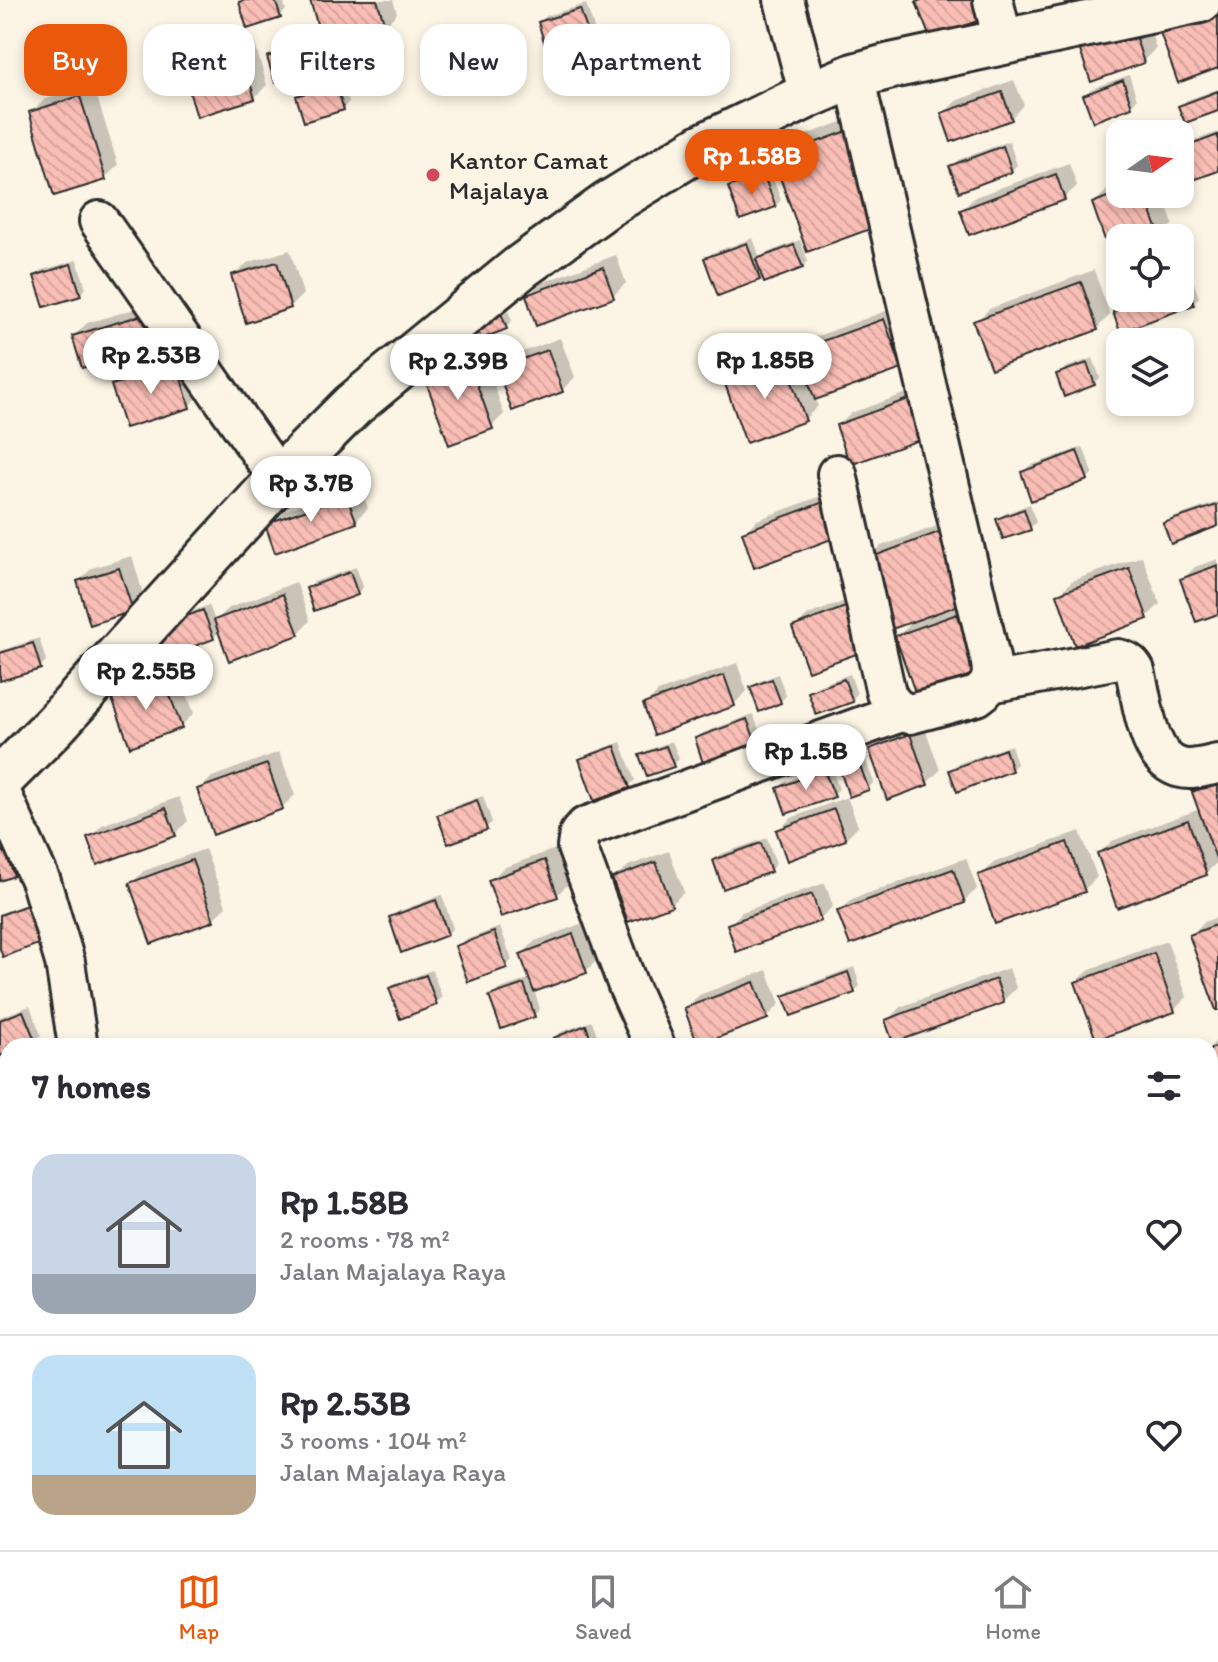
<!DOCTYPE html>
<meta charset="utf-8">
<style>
:root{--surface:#fff;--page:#f7f7f7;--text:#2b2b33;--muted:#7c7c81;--line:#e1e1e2;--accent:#ea580c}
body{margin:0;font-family:Itim,sans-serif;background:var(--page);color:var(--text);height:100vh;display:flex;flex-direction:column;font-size:30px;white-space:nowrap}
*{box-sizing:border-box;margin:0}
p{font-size:26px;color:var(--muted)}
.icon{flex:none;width:44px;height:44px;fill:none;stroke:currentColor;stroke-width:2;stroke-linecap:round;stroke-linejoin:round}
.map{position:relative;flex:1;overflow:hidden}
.side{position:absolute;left:0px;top:1038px;width:1218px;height:512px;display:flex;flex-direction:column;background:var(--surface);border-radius:24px 24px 0 0;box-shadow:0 4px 12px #0003}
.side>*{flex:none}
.top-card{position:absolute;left:24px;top:24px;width:800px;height:72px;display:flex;gap:16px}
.needle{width:52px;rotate:76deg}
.tools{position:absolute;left:1106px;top:120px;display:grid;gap:16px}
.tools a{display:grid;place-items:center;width:88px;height:88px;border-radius:16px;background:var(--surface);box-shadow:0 4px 12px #0003;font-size:40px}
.price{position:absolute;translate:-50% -68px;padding:0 18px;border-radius:28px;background:#fff;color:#222;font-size:26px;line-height:52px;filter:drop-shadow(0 2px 4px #0008)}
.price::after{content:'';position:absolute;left:50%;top:48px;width:24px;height:18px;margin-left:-12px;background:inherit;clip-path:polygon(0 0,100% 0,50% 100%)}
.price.current{background:var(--accent);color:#fff}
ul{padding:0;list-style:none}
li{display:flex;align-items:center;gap:24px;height:200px;padding:0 32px}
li+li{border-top:2px solid var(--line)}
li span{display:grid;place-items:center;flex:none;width:224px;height:160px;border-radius:24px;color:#555}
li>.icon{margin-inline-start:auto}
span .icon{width:96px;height:96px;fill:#fffc;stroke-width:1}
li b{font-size:34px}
h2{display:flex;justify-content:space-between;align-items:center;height:96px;padding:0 32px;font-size:34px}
.chip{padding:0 28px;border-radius:24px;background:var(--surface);box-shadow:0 4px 12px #0003;font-size:28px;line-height:72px}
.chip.current{background:var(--accent);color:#fff}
.dock{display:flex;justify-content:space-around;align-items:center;height:112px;border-top:2px solid var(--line);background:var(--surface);font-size:22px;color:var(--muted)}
.dock a{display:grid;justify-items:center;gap:4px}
.dock .current{color:var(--accent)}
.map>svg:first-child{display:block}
</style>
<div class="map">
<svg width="1218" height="1550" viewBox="0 0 1218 1550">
<defs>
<pattern id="building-back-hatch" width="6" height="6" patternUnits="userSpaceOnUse" patternTransform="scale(2)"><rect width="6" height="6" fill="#f9beb5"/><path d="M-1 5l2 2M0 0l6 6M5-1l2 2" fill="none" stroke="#d6a39c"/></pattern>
</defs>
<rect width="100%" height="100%" fill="#fcf5e5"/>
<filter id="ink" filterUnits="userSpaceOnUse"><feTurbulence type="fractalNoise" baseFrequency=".0125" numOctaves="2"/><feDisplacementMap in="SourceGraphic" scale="16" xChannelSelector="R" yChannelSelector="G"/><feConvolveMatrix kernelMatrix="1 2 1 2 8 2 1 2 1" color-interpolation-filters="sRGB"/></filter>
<g filter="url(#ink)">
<path fill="#0003" d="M 244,0 L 283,0 L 286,10 L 280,16 L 241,2 Z
M 312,0 L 393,0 L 397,13 L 385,26 Z
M 586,4 L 596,34 L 590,40 L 540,22 L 546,16 Z
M 1142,8 L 1156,48 L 1143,61 L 1093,80 Z
M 254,41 L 267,85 L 254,98 L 185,72 L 198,59 Z
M 303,43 L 311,66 L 305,72 L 269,58 L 275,52 Z
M 1129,75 L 1137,99 L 1131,106 L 1085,95 L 1091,89 Z
M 342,79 L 349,102 L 343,108 L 298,96 L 304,90 Z
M 1014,80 L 1024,105 L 1011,118 L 943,114 L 956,101 Z
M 93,84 L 118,165 L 105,178 L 31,113 L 44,100 Z
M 1218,89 L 1218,109 L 1181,106 L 1187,100 Z
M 869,112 L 883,222 L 776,158 L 795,139 Z
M 1218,132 L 1218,168 L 1180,155 L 1180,149 L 1184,144 Z
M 1009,141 L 1017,165 L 1011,171 L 952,166 L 958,160 Z
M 1069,163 L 1077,186 L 1064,198 L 962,210 L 975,197 Z
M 769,169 L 781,200 L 775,206 L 731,187 L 737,181 Z
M 1120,186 L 1120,194 L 1162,194 L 1173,224 L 1158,238 L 1120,238 L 1120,252 L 1094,203 L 1107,190 Z
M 753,238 L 760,258 L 764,254 L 800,240 L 808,261 L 802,267 L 763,274 L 759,279 L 706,259 L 712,253 Z
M 290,250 L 303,294 L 290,307 L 234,276 L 247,263 Z
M 616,255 L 626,283 L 613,296 L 528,296 L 541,283 Z
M 77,260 L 86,288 L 80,294 L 36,276 L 42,270 Z
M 1094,270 L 1110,315 L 1097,328 L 976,322 L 989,309 Z
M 1193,281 L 1199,297 L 1193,303 L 1115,313 L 1121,307 L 1146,298 L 1180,298 L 1180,286 Z
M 504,300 L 512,321 L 506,327 L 482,336 Z
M 155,303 L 163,332 L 150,345 L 74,336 L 87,323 Z
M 897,307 L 914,354 L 901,367 L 815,398 L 818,406 L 805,419 L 726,382 L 739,369 L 796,348 L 798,352 L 812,338 Z
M 560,338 L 575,377 L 562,390 L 499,368 L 512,356 Z
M 481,349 L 504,414 L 491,427 L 427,377 L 440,364 Z
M 190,354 L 202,393 L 189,406 L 114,386 L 127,373 Z
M 1093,358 L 1100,378 L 1094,384 L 1059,374 L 1065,368 Z
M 924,387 L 937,423 L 838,426 L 851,413 Z
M 1083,447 L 1093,473 L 1087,479 L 1023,472 L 1029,466 Z
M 359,484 L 368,508 L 356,521 L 268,525 L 281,512 Z
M 845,487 L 857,520 L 744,532 L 757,520 Z
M 1218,502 L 1218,524 L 1172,541 L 1166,524 L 1172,518 Z
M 1030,504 L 1036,522 L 1030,528 L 998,520 L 1004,514 Z
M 952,521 L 976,588 L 958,607 L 970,602 L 991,657 L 897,637 L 915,619 L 869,559 L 881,546 Z
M 132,556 L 144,597 L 132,609 L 79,581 L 92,568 Z
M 1142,556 L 1160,604 L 1147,617 L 1059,594 L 1072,581 Z
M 1218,559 L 1218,612 L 1182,580 L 1195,567 Z
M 356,567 L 363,587 L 357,594 L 308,588 L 314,582 Z
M 296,582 L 310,621 L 298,634 L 220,631 L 213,638 L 163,622 L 209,605 L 215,621 L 229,608 Z
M 861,595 L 864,649 L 795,628 L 808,615 Z
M 39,638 L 46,661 L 40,667 L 0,679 L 0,651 Z
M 737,663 L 747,691 L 734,704 L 645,705 L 658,692 Z
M 176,665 L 194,713 L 181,726 L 114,697 L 127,684 Z
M 778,674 L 786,696 L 780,702 L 752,688 L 758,682 Z
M 850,674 L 857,694 L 851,700 L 811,692 L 817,686 Z
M 753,714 L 761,735 L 755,741 L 697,739 L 703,733 Z
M 923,723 L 940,770 L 927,783 L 871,750 L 884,737 Z
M 672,741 L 679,759 L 673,765 L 642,756 L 648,750 Z
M 621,742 L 635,780 L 629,786 L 582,760 L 588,754 Z
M 1011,745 L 1017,764 L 1011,770 L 951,770 L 957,764 Z
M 279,752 L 295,795 L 282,807 L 199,790 L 212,777 Z
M 866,762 L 874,782 L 868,788 L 843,774 L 849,768 Z
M 831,766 L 839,789 L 833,795 L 779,788 L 785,782 Z
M 1218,776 L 1218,861 L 1206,873 L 1099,854 L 1112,841 L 1200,809 L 1194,793 L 1207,780 Z
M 483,796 L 492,822 L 486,828 L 439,815 L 445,809 Z
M 179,797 L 188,821 L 175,834 L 90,837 L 102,825 Z
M 847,797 L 858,826 L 845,839 L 778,831 L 791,818 Z
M 1080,831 L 1097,877 L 1084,890 L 981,876 L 993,863 Z
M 767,838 L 776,864 L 770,870 L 724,887 L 715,860 L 721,854 Z
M 11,846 L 19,869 L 13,875 L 0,879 L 0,850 Z
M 558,848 L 570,882 L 557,895 L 503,915 L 490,881 L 503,868 Z
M 205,849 L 226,906 L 213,919 L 131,884 L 144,871 Z
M 669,851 L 684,892 L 671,905 L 615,879 L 628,866 Z
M 966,858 L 977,889 L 964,901 L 839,912 L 852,899 Z
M 825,883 L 833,906 L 820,919 L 729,925 L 742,912 Z
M 442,895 L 453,928 L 447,934 L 391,918 L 397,912 Z
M 36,900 L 0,943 L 0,913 Z
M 1218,917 L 1218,1008 L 1191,935 L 1204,922 Z
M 586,922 L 599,958 L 586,971 L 534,990 L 540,1009 L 534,1015 L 502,1027 L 492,996 L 498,990 L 531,978 L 522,954 L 535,941 Z
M 500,927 L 512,960 L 506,966 L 457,947 L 463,941 Z
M 1167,941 L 1187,997 L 1174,1010 L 1077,982 L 1090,969 Z
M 854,967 L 860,986 L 854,992 L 786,996 L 792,990 Z
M 1009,968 L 1016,988 L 1003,1001 L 887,1020 L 900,1007 Z
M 432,970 L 442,997 L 436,1003 L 391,989 L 397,983 Z
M 767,970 L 780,1004 L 767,1017 L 686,1008 L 699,995 Z
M 30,1006 L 41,1035 L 35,1041 L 22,1046 L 8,1046 L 8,1051 L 0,1054 L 0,1017 Z
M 592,1021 L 601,1046 L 558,1046 L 555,1038 L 561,1032 Z
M 1218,1039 L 1218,1071 L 1210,1070 L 1210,1047 Z
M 1218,1114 L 1218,1164 L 1210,1167 L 1210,1117 Z
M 8,1125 L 8,1184 L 0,1187 L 0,1128 Z
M 8,1524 L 8,1542 L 58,1542 L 54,1547 L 45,1550 L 0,1550 L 0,1527 Z"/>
<path fill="url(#building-back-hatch)" stroke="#2b2b2b" stroke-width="2" d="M 245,0 L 275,0 L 281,18 L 247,29 L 239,2 Z
M 310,0 L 377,0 L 386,28 L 324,47 Z
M 921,0 L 976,0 L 983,19 L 930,38 L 916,2 Z
M 1218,5 L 1218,68 L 1178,83 L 1157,24 Z
M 580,9 L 591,42 L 548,55 L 538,22 Z
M 1130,20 L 1144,63 L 1091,82 L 1076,39 Z
M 297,47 L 306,74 L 275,83 L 267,57 Z
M 241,53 L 255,99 L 197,117 L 183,71 Z
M 1123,80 L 1132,107 L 1093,122 L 1083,95 Z
M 336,84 L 344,110 L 304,122 L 296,96 Z
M 1218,91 L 1218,111 L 1185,123 L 1178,106 Z
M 1002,92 L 1012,120 L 951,142 L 941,113 Z
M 80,96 L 106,180 L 54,196 L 29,112 Z
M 850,130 L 884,224 L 807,252 L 773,158 Z
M 1218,135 L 1218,171 L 1188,182 L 1180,161 L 1180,149 Z
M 1003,146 L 1012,172 L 959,192 L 949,166 Z
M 763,174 L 776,207 L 740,220 L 728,187 Z
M 1056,174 L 1065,200 L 969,235 L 960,210 Z
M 1120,192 L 1120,194 L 1144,194 L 1161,238 L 1120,238 L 1120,254 L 1111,257 L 1092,203 Z
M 747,243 L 760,280 L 718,296 L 704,258 Z
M 794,245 L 803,268 L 764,283 L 756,259 Z
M 277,262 L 291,308 L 246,323 L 231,275 Z
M 71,264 L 81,296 L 44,307 L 34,276 Z
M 603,267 L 614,298 L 536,326 L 526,295 Z
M 1081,282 L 1098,330 L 991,369 L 973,321 Z
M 1187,285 L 1194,305 L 1120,332 L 1113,312 L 1153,298 L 1180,298 L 1180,288 Z
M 498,305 L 507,329 L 481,339 L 472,315 Z
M 142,315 L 151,347 L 82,368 L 72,336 Z
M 884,319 L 902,369 L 815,400 L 797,350 Z
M 548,350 L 563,392 L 512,411 L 497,368 Z
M 468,360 L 493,429 L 449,445 L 424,376 Z
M 784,360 L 806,421 L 746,443 L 724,381 Z
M 1087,363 L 1095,385 L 1064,397 L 1056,374 Z
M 177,365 L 190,408 L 125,428 L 111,385 Z
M 911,398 L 925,438 L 850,465 L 836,425 Z
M 1077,451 L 1088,480 L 1031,501 L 1021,472 Z
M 346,495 L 357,523 L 275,553 L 265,524 Z
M 832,499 L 845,534 L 754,568 L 742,532 Z
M 1217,505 L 1218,526 L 1171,544 L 1163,523 Z
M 1024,509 L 1031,530 L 1003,539 L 996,519 Z
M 939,532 L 965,603 L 892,629 L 866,559 Z
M 1218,565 L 1218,614 L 1196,622 L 1180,579 Z
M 119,568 L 133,611 L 90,625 L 77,581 Z
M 1129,568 L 1148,619 L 1075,646 L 1057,594 Z
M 350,572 L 358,595 L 314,611 L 306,588 Z
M 283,594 L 299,635 L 229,661 L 214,620 Z
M 848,606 L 865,651 L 808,671 L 792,627 Z
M 203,610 L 214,639 L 165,657 L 154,628 Z
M 957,614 L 979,672 L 916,695 L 895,636 Z
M 33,643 L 41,669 L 0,681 L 0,653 Z
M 724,675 L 735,706 L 654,735 L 643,704 Z
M 163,677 L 182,728 L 130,747 L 111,696 Z
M 772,679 L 781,703 L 759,712 L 750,687 Z
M 844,679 L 853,702 L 816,715 L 808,692 Z
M 747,719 L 756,743 L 703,763 L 695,738 Z
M 910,734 L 928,785 L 887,800 L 869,749 Z
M 615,746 L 630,788 L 594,801 L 579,759 Z
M 666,746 L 674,767 L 647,776 L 639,755 Z
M 1005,749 L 1012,771 L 957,792 L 949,770 Z
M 267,764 L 283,809 L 213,835 L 197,789 Z
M 860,766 L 869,790 L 849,797 L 841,773 Z
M 824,770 L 835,797 L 786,814 L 777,788 Z
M 1218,782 L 1218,864 L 1192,792 Z
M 477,800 L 487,830 L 448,844 L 437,815 Z
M 166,808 L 176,836 L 97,865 L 87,837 Z
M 834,809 L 846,840 L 787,861 L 776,830 Z
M 1188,820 L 1207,875 L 1117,908 L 1097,853 Z
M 1067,842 L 1085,892 L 995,924 L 978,875 Z
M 761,843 L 771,872 L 723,889 L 713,860 Z
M 5,851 L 14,876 L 0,881 L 0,853 Z
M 192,860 L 214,921 L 151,944 L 129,883 Z
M 545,860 L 558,897 L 501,917 L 488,880 Z
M 656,862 L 672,906 L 628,922 L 612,878 Z
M 953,869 L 965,903 L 850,945 L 837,911 Z
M 812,894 L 821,921 L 736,952 L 727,924 Z
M 436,900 L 448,935 L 401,953 L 389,917 Z
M 30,904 L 44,942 L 3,957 L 0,949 L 0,915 Z
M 1218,924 L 1218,1010 L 1216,1010 L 1189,935 Z
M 494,932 L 507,968 L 468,982 L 455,946 Z
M 573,934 L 587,973 L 534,992 L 520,954 Z
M 1154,953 L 1175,1012 L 1096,1040 L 1075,982 Z
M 848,972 L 855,993 L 791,1016 L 783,996 Z
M 426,975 L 437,1005 L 400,1019 L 389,988 Z
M 996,979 L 1004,1003 L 893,1043 L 885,1020 Z
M 754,982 L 768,1019 L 698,1045 L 684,1008 Z
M 524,984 L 535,1017 L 501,1029 L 489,996 Z
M 23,1011 L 36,1043 L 28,1046 L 8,1046 L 8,1053 L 0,1056 L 0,1020 Z
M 586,1025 L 593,1046 L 556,1046 L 553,1038 Z
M 1218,1046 L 1218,1073 L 1210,1076 L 1210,1049 Z
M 8,1084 L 8,1105 L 0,1108 L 0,1087 Z
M 1218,1121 L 1218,1166 L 1210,1169 L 1210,1124 Z
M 8,1132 L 8,1186 L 0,1189 L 0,1135 Z
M 8,1531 L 8,1542 L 52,1542 L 55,1549 L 0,1550 L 0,1534 Z
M 415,1542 L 468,1542 L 446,1550 L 418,1550 Z"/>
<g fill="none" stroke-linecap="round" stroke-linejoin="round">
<g stroke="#2b2b2b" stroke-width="44">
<path id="street" d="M 784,0 L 809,95
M 993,0 L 1003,41
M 99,221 L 279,479
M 837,474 L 886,693 C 891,705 898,711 910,714 L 977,696 C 992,686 994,675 990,658 L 854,76
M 990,683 L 1118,659 C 1126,661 1131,663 1135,671 C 1143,700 1146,760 1181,768 C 1192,771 1207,766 1218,764
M 0,791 L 41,882 L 65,962 L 78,1046
M 655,1046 L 628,986 L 577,847 L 579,834 L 585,827 L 901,712
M 360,1542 L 362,1550
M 781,1542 L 783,1550
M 927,1550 L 961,1542"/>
</g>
<g stroke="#2b2b2b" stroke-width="50">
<path id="secondary" d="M 0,780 L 55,725 L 279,479 L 353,405 L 521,267 L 607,205 L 701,147 L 809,95 L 854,76 L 891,66 L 1200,0"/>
</g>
<use href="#street" stroke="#fcf5e5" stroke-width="38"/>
<use href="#secondary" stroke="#fcf5e5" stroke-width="44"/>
</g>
</g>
<circle fill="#d1495b" stroke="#fcf5e5" stroke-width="3" cx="433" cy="175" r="8"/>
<g text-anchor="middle" stroke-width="6" stroke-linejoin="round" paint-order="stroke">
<g font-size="26" fill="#2b2b2b" stroke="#fcf5e5" text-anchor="start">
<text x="449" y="169">Kantor Camat<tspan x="449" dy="30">Majalaya</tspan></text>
</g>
</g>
</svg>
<div class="tools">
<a><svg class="needle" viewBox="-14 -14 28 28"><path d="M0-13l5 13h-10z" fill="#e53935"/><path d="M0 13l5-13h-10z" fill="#7c7c81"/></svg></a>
<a><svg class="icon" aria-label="locate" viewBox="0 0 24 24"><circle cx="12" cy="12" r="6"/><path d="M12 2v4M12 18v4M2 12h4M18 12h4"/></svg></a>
<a><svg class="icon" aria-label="layers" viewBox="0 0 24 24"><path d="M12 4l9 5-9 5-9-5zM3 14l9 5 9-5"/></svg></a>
</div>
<b class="price current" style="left:752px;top:197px">Rp 1.58B</b>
<b class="price" style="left:151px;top:396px">Rp 2.53B</b>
<b class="price" style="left:765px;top:401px">Rp 1.85B</b>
<b class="price" style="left:458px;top:402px">Rp 2.39B</b>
<b class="price" style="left:311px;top:524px">Rp 3.7B</b>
<b class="price" style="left:146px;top:712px">Rp 2.55B</b>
<b class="price" style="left:806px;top:792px">Rp 1.5B</b>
<div class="top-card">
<a class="chip current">Buy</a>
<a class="chip">Rent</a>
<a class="chip">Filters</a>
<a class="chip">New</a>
<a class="chip">Apartment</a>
</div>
<section class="side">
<h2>7 homes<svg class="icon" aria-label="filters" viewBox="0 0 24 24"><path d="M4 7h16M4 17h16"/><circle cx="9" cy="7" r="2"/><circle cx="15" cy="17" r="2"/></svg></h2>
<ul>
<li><span style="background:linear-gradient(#c9d6e8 75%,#9aa5b1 0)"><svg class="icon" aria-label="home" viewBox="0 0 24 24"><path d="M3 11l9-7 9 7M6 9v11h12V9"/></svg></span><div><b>Rp 1.58B</b><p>2 rooms · 78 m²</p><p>Jalan Majalaya Raya</p></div><svg class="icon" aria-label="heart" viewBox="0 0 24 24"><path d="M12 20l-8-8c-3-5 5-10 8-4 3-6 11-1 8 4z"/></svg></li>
<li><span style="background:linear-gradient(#bfe0f5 75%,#b9a48a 0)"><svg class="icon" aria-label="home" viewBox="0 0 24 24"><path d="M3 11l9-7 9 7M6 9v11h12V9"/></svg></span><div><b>Rp 2.53B</b><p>3 rooms · 104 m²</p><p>Jalan Majalaya Raya</p></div><svg class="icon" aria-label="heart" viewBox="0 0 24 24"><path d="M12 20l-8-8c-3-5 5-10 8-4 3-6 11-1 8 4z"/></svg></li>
</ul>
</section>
</div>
<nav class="dock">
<a class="current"><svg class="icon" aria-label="map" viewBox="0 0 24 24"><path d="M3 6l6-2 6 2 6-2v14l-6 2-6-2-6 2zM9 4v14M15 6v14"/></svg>Map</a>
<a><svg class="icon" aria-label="saved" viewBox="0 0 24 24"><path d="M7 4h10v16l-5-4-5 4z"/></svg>Saved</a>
<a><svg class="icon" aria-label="home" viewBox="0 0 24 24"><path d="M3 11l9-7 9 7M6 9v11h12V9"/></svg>Home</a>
</nav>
